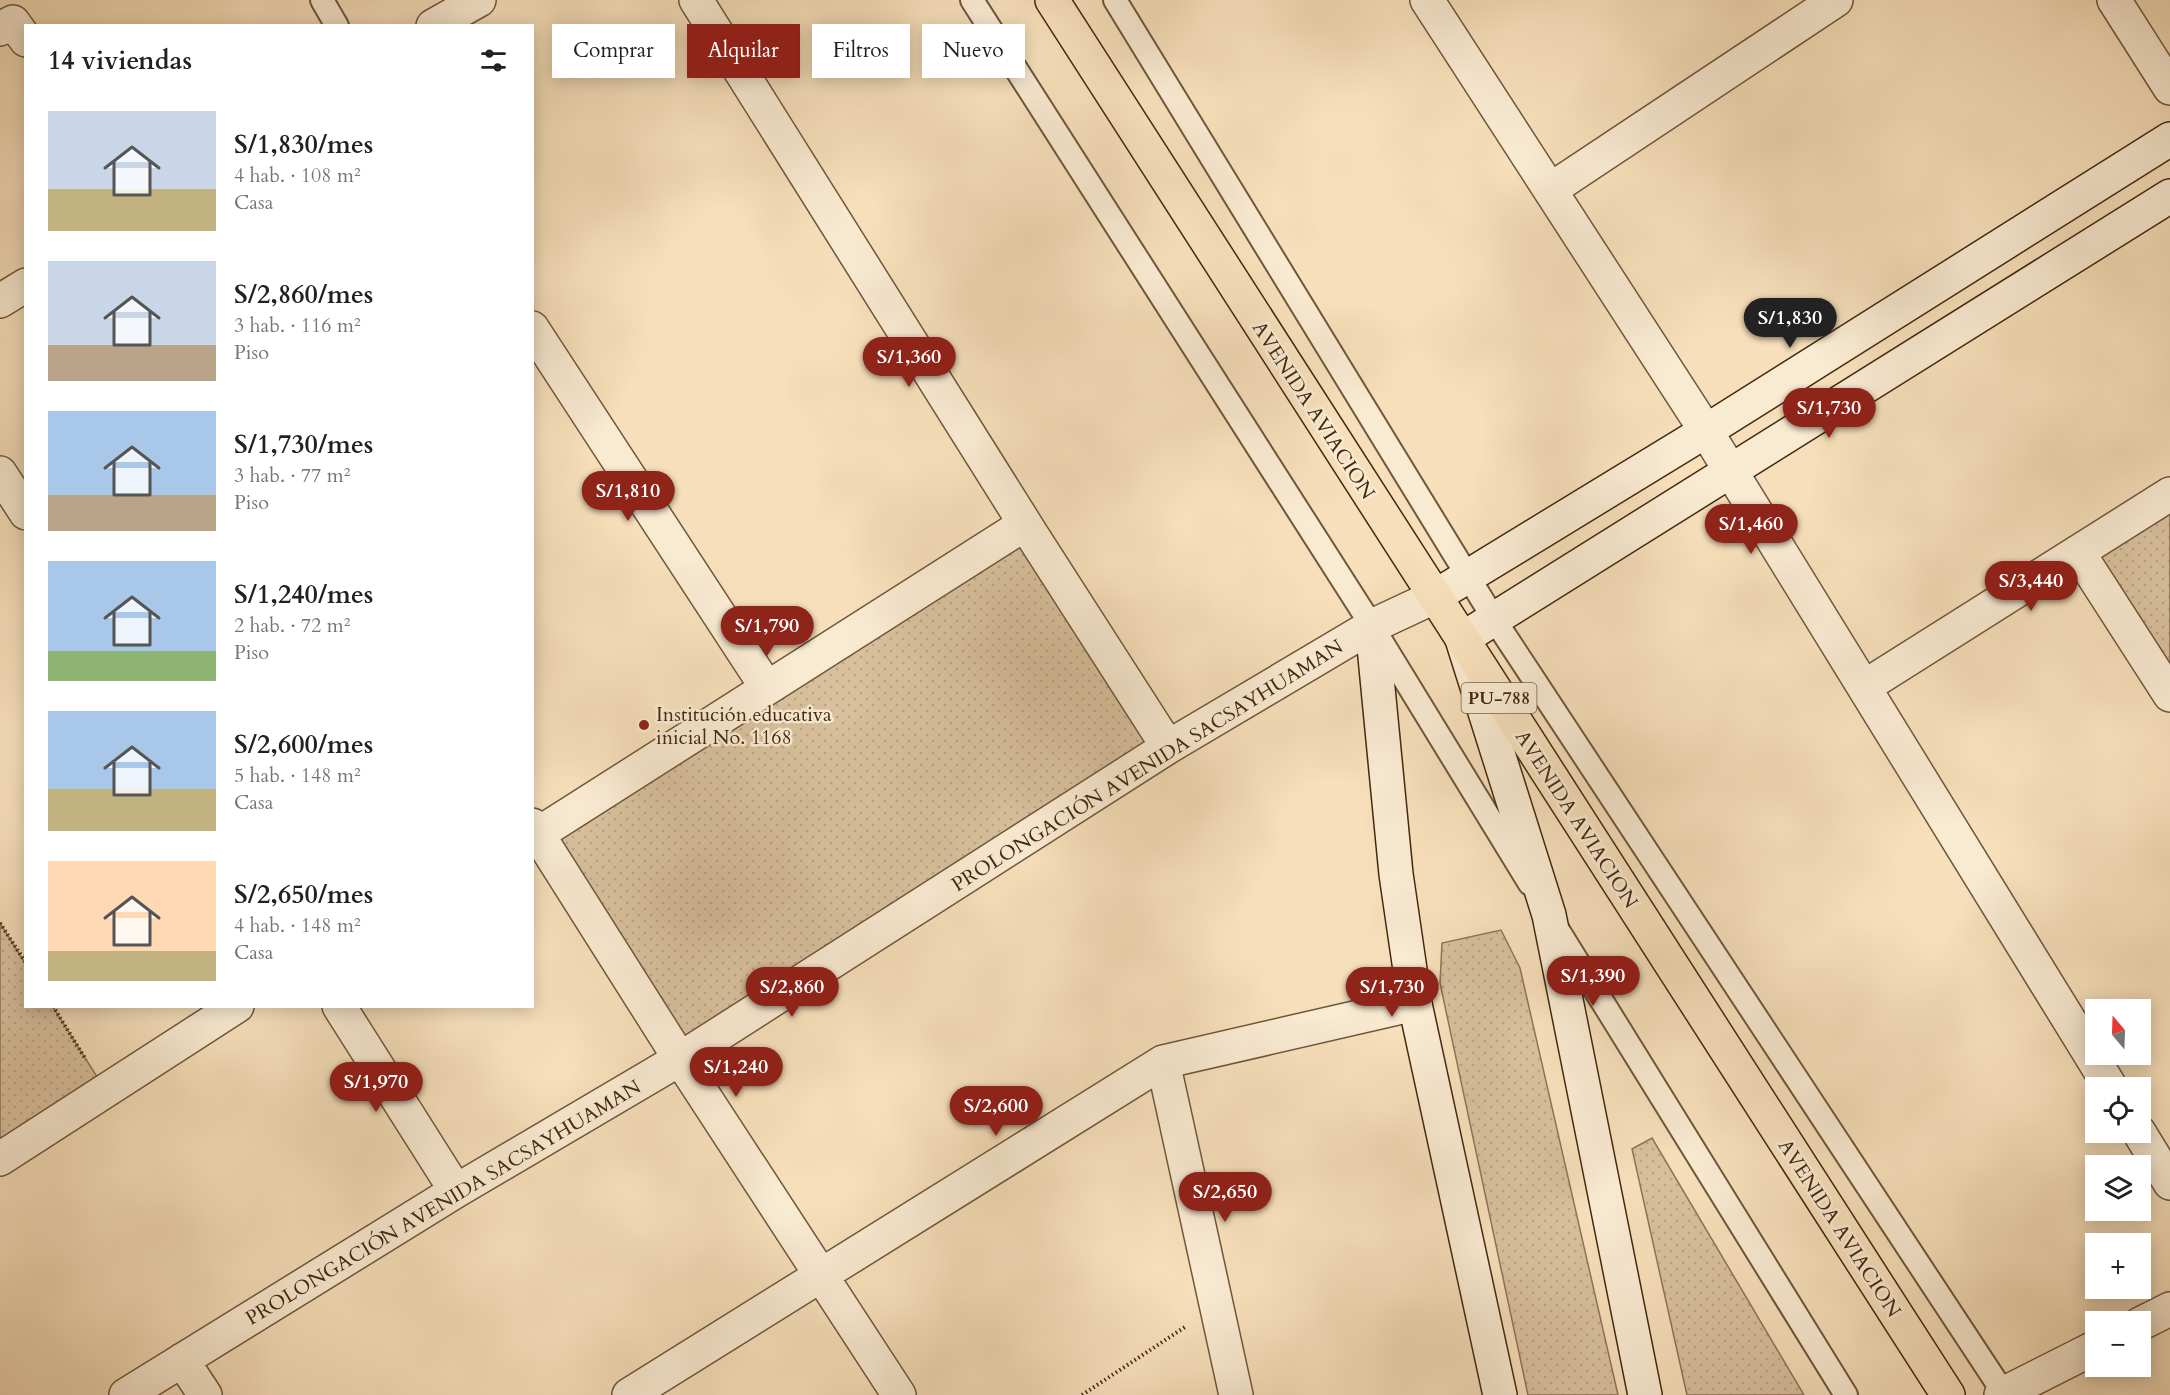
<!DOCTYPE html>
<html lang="es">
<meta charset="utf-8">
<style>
:root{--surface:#fff;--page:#f6f6f6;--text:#202124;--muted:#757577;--accent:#8f2418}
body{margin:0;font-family:Cardo,serif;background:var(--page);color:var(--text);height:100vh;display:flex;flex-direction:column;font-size:22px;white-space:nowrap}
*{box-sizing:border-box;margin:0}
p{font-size:20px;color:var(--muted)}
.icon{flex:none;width:33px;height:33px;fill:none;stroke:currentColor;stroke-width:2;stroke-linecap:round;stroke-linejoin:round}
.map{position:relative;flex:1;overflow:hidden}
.details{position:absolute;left:24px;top:24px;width:510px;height:984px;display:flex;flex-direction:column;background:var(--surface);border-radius:0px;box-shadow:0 3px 15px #0003}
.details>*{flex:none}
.top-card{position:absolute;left:552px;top:24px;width:570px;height:54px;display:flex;gap:12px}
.needle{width:39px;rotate:341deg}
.buttons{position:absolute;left:2085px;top:999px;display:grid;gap:12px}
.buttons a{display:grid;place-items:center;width:66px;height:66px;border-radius:0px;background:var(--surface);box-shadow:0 3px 15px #0003;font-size:30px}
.price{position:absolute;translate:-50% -51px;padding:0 14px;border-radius:21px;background:var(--accent);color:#fff;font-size:20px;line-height:39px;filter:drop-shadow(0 2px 3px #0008)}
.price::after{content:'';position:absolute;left:50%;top:36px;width:18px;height:14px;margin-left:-9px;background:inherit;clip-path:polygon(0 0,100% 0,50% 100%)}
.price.on{background:#222;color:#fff}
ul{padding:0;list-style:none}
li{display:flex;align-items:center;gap:18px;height:150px;padding:0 24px}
li span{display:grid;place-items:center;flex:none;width:168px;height:120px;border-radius:0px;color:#555}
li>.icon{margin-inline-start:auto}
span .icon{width:72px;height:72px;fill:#fffc;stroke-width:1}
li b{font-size:26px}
h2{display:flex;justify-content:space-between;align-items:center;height:72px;padding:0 24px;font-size:26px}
.chip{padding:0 21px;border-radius:0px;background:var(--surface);box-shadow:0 3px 15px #0003;font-size:21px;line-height:54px}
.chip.on{background:var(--accent);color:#fff}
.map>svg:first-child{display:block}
</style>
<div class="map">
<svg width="2170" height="1395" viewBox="0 0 2170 1395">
<defs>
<pattern id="park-dots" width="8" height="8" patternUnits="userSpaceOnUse" patternTransform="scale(1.5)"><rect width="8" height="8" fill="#d8c09d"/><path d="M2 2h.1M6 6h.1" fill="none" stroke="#bba586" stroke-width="1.8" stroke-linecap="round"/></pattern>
</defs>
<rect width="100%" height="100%" fill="#f6dfba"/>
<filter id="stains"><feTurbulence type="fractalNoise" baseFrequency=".00333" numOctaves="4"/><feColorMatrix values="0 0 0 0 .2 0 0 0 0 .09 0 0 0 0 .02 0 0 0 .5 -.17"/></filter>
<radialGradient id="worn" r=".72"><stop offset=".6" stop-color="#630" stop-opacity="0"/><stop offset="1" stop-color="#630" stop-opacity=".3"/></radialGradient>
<path fill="url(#park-dots)" stroke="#8e7456" stroke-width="1.5" d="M 2170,494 L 2170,699 L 2078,552 Z
M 1025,524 L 1168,747 L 680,1059 L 538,834 Z
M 0,923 L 25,963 L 26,1006 L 53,1007 L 106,1091 L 0,1159 Z
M 1501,930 L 1520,968 L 1618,1395 L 1528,1395 L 1440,983 L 1442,943 Z
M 1652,1138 L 1804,1395 L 1687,1395 L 1632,1149 Z"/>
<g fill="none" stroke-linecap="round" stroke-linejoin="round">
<g stroke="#70563a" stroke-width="26">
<path id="lane" d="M 322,0 L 337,26
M 972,0 L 1372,626 L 1530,884
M 1115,0 L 1494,619 L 2005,1395
M 1558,930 L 1846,1395"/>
</g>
<g stroke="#70563a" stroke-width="36">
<path id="street" d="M 696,0 L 1032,535 L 1168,747
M 1427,0 L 1706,431 L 2111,1088
M 2114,0 L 2170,88
M 433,26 L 479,0
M 0,29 L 13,22 L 26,40
M 1550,190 L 1836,0
M 0,301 L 26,285
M 532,328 L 767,688
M 0,473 L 26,513
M 2078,552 L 2170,695
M 1864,687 L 2170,494
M 532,825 L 680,1059 L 899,1395
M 538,834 L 1025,524
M 339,1006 L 456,1191
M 1163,1062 L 1236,1395
M 2139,1132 L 2170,1183
M 0,1159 L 237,1006
M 2140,1324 L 2170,1309
M 182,1360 L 205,1395
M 126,1395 L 456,1191 L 680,1059 L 1168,747 L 1372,626 L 1434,597
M 629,1395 L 1163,1062 L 1415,1004
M 2001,1395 L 2096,1347"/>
</g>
<g stroke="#44280f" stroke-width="36">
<path id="secondary" d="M 1434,597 L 1706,431 L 2170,139
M 1372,626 L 1396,874 L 1415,1004 L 1500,1395
M 1645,1395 L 1549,915 L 1462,639 L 2170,196"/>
</g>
<g stroke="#44280f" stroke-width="36">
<path id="primary" d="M 1052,0 L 1948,1395"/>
</g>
<path stroke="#44280f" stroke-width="4" stroke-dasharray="1.5 3" stroke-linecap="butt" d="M 0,923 L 26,963
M 53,1006 L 86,1060
M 1082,1395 L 1185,1327"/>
<use href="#lane" stroke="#f9ead2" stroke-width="22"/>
<use href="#street" stroke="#f9ead2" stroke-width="33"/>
<use href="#secondary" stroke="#f9ead2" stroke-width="33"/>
<use href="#primary" stroke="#f6dfba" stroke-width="33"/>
</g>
<circle fill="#8f2418" stroke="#f9ead2" stroke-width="2" cx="644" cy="725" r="6"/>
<g text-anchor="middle" stroke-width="5" stroke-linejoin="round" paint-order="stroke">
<rect fill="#f9ead2" stroke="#7a624a" stroke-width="1.5" x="1461.5" y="683" width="75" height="30" rx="4.5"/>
<g font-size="18" font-weight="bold" fill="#44280f">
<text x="1499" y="704">PU-788</text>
</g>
<g font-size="20" fill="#44280f" stroke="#f9ead2">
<text transform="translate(1314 410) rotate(57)" y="7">AVENIDA AVIACION</text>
<text transform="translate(1147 765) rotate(-32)" y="7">PROLONGACIÓN AVENIDA SACSAYHUAMAN</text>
<text transform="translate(1577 819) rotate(57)" y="7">AVENIDA AVIACION</text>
<text transform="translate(443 1202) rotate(-31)" y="7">PROLONGACIÓN AVENIDA SACSAYHUAMAN</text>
<text transform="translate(1840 1228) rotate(57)" y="7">AVENIDA AVIACION</text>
</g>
<g font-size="20" fill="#44280f" stroke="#f9ead2" text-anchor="start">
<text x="656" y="721">Institución educativa<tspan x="656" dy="23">inicial No. 1168</tspan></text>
</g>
</g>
<rect width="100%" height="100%" filter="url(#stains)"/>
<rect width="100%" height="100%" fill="url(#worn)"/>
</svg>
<div class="buttons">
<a><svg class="needle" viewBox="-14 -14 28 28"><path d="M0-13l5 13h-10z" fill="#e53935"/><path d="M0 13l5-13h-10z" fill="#757577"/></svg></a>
<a><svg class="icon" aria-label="locate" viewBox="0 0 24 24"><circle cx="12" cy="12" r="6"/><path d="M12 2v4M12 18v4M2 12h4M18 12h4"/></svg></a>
<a><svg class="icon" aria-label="layers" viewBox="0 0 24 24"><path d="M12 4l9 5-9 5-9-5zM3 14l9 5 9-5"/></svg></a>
<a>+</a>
<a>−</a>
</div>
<b class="price on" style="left:1790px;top:349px">S/1,830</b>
<b class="price" style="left:909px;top:388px">S/1,360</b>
<b class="price" style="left:1829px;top:439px">S/1,730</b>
<b class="price" style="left:628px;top:522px">S/1,810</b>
<b class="price" style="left:1751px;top:555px">S/1,460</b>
<b class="price" style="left:2031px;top:612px">S/3,440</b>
<b class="price" style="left:767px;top:657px">S/1,790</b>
<b class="price" style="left:1593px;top:1007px">S/1,390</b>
<b class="price" style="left:792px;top:1018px">S/2,860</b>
<b class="price" style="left:1392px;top:1018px">S/1,730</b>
<b class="price" style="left:736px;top:1098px">S/1,240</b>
<b class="price" style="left:376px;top:1113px">S/1,970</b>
<b class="price" style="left:996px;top:1137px">S/2,600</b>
<b class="price" style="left:1225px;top:1223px">S/2,650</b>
<div class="top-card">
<a class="chip">Comprar</a>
<a class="chip on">Alquilar</a>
<a class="chip">Filtros</a>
<a class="chip">Nuevo</a>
</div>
<section class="details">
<h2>14 viviendas<svg class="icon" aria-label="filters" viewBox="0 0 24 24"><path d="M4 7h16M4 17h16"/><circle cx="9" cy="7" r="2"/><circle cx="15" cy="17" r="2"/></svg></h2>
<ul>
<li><span style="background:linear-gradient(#c9d6e8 65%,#c2b280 0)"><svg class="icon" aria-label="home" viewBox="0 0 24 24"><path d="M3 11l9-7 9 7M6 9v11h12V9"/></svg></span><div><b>S/1,830/mes</b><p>4 hab. · 108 m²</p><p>Casa</p></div></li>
<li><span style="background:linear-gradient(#c9d6e8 70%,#b9a48a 0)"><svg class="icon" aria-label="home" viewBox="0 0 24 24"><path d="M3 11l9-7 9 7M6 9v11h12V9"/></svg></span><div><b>S/2,860/mes</b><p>3 hab. · 116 m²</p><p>Piso</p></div></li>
<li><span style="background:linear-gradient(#a9c7e8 70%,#b9a48a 0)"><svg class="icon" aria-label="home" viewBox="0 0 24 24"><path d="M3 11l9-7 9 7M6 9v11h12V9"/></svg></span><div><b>S/1,730/mes</b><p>3 hab. · 77 m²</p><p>Piso</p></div></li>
<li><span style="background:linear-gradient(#a9c7e8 75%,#8fb573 0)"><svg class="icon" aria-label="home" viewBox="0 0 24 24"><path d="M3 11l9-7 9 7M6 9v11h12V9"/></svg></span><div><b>S/1,240/mes</b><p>2 hab. · 72 m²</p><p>Piso</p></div></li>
<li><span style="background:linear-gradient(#a9c7e8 65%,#c2b280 0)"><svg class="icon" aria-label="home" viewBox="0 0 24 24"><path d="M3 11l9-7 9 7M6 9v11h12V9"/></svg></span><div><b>S/2,600/mes</b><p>5 hab. · 148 m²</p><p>Casa</p></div></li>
<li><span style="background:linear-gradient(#ffd9b3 75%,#c2b280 0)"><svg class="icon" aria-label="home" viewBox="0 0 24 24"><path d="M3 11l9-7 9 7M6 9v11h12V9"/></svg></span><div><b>S/2,650/mes</b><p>4 hab. · 148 m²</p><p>Casa</p></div></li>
</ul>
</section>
</div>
